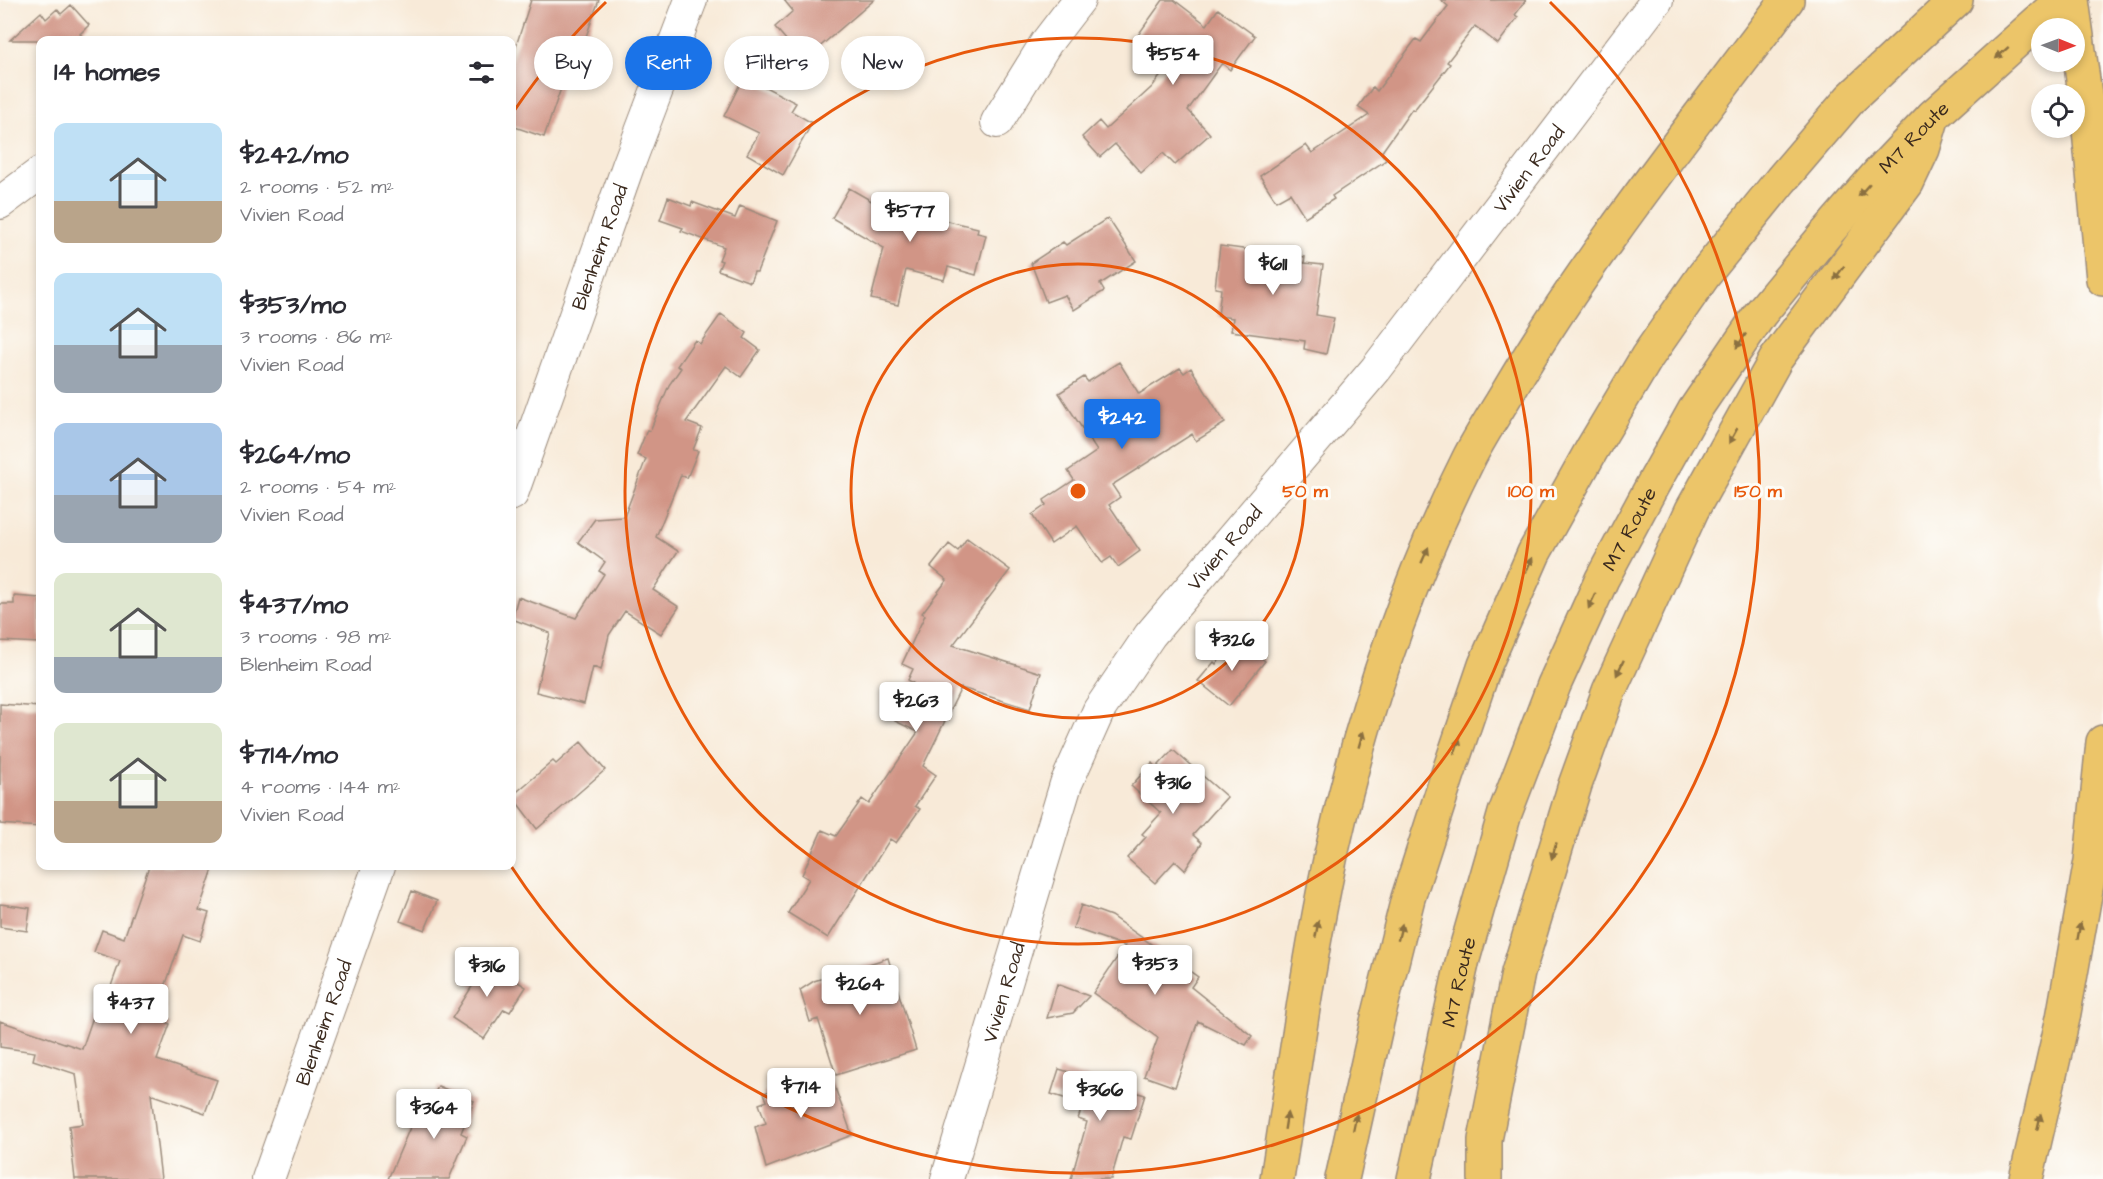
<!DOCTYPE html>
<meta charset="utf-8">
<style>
:root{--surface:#fff;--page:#f2f2f3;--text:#2b2b33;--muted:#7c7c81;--accent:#1a73e8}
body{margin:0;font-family:"Architects Daughter",sans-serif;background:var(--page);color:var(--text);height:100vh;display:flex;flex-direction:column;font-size:22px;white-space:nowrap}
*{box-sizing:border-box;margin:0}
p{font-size:20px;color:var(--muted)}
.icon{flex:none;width:33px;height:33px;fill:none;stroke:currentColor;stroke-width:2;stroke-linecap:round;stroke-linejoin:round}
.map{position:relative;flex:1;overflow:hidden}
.sheet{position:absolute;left:36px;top:36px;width:480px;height:834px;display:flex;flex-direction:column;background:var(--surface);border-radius:12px;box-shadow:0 3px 9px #0003}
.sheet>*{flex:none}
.guide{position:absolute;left:534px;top:36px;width:570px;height:54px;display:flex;gap:12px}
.needle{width:39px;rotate:91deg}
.controls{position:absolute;left:2031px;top:18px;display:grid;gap:12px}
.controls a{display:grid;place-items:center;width:54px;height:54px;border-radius:50%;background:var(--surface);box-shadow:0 3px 9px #0003;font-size:30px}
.price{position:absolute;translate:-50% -51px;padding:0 14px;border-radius:6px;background:#fff;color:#222;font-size:20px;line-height:39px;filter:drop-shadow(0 2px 3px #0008)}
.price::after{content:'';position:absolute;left:50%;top:36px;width:18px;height:14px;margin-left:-9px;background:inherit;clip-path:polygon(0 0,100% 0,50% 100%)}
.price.selected{background:var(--accent);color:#fff}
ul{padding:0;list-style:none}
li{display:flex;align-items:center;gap:18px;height:150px;padding:0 18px}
li span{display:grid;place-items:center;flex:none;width:168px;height:120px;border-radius:12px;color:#555}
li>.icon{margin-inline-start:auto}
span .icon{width:72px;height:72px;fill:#fffc;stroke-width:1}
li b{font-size:26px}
h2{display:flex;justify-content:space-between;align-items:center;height:72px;padding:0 18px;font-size:26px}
.chip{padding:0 21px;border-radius:27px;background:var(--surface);box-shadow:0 3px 9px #0003;font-size:21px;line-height:54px}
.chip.selected{background:var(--accent);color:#fff}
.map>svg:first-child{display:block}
</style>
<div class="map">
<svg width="2103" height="1179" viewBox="0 0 2103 1179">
<rect width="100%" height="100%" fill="#fdfcf7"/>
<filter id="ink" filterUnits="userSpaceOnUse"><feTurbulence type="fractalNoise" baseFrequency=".0167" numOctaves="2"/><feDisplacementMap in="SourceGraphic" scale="12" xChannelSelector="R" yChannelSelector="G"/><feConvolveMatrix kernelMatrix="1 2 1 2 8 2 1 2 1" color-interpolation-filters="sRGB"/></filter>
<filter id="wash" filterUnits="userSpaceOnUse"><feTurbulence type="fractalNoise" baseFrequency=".008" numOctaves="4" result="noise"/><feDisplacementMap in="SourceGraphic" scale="24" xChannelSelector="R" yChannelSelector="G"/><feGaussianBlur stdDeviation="1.35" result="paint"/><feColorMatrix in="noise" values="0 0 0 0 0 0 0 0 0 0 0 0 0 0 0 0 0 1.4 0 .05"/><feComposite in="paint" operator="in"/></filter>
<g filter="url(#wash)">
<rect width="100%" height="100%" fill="#f8ead8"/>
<g id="blocks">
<path fill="#d19586" d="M 531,0 L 599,0 L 573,73 L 567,71 L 544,137 L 512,126 L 512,58 Z
M 784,0 L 874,0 L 809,56 L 798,44 L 793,48 L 775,27 L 793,11 Z
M 1163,0 L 1174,0 L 1207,25 L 1218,9 L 1255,36 L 1230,70 L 1222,63 L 1188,110 L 1210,134 L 1175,165 L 1163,153 L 1141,173 L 1115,144 L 1100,157 L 1082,137 L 1099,121 L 1106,129 L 1152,87 L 1172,61 L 1138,35 Z
M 1441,0 L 1526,0 L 1515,15 L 1518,17 L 1498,44 L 1475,26 L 1447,62 L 1450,64 L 1414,110 L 1412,109 L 1381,153 L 1386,160 L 1332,196 L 1334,199 L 1305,217 L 1290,193 L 1276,201 L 1260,176 L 1306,145 L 1312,153 L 1369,115 L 1358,107 L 1373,87 L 1377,91 L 1416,39 L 1421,42 L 1448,6 Z
M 71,5 L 89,25 L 80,34 L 86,40 L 10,40 L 41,12 L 46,19 L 57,9 L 61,14 Z
M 744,76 L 796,103 L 791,111 L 812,123 L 783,175 L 747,154 L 759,133 L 724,116 Z
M 849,188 L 894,214 L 897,204 L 939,215 L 939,219 L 978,228 L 977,233 L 986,235 L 976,275 L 948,267 L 944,280 L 906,270 L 898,305 L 871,299 L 884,248 L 832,218 Z
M 668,197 L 691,206 L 692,202 L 735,218 L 740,206 L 777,221 L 757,272 L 754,272 L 750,282 L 718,270 L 722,261 L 719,260 L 724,247 L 681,231 L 683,228 L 660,220 Z
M 1108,218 L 1136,261 L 1100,284 L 1104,291 L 1074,310 L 1065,295 L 1046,302 L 1031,263 L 1063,242 L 1066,245 Z
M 1220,246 L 1305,257 L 1304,263 L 1323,265 L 1316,315 L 1334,318 L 1326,354 L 1304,349 L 1305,341 L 1231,331 L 1233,318 L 1218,316 L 1221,289 L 1215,288 Z
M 721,314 L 747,333 L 744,338 L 760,350 L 741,377 L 726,366 L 686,422 L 702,428 L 693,450 L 698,451 L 687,478 L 681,475 L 656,537 L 678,551 L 653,590 L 679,607 L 661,634 L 625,611 L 609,635 L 601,670 L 593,667 L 584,704 L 536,692 L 550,633 L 512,619 L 518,597 L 576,618 L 604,574 L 599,571 L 605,562 L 578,542 L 595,519 L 624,517 L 646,459 L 637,455 L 647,430 L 650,431 L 669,385 L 681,368 L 677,366 L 695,340 L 700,344 Z
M 1119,362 L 1139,394 L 1180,368 L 1184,373 L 1191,368 L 1225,423 L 1196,441 L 1192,434 L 1112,485 L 1120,497 L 1109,505 L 1140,551 L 1118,567 L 1111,557 L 1102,563 L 1077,526 L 1051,544 L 1032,515 L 1046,505 L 1044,500 L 1074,480 L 1068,471 L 1097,451 L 1059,393 L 1084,377 L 1088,382 Z
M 967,538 L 1010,570 L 953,645 L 1041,673 L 1030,709 L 961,688 L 923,766 L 936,775 L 915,806 L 920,809 L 896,843 L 890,839 L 828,938 L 788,913 L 809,879 L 802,875 L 822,830 L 836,836 L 862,799 L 869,804 L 918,732 L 895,721 L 913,683 L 908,680 L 913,669 L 902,664 L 925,615 L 922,613 L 947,580 L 931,567 L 949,544 L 958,551 Z
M 14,596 L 40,598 L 40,643 L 0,641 L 0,604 L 14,604 Z
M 1237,637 L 1265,661 L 1229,706 L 1198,681 L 1214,662 L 1216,664 Z
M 0,704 L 40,707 L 40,827 L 0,824 Z
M 581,742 L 605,770 L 537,829 L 512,796 L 553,761 L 556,764 Z
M 1173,750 L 1227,797 L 1193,835 L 1202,843 L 1185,870 L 1175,861 L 1155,883 L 1127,858 L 1146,837 L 1142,834 L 1161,813 L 1131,786 L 1152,763 L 1156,768 Z
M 149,866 L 214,866 L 199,910 L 209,913 L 200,941 L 183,935 L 159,1004 L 166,1006 L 161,1021 L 170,1024 L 157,1060 L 217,1080 L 205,1113 L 151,1094 L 161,1179 L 75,1179 L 69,1126 L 83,1124 L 76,1074 L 33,1060 L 35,1052 L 0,1047 L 0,1021 L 82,1049 L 94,1014 L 100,1017 L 120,961 L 94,952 L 102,930 L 124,938 Z
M 412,891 L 437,901 L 425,930 L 400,921 Z
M 0,904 L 30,908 L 27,931 L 0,927 Z
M 1081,905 L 1111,916 L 1198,977 L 1191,987 L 1252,1036 L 1246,1045 L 1198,1021 L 1175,1087 L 1144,1076 L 1158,1038 L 1093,993 L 1125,946 L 1073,928 Z
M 478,957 L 526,987 L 510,1012 L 504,1009 L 484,1039 L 452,1018 L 473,985 L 464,980 Z
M 888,958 L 916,1050 L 836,1075 L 818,1019 L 810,1022 L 800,990 L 814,981 Z
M 1057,984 L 1089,996 L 1073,1013 L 1047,1018 Z
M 1059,1069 L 1145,1095 L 1131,1139 L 1123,1137 L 1111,1179 L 1071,1179 L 1087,1122 L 1078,1119 L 1083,1104 L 1051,1094 Z
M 829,1071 L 852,1135 L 766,1168 L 755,1127 L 766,1123 L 759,1104 L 767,1101 L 764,1093 Z
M 438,1086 L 474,1101 L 461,1133 L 467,1136 L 449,1179 L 388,1179 L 414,1118 L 423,1122 Z"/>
</g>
</g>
<g filter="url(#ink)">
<use href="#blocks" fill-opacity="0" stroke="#9a8a7b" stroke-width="1.5"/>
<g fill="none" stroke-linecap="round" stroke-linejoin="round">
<g stroke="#9a8a7b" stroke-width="34">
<g id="minor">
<path d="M 997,122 L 1046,43 L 1079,0"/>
<path d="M 0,203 L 40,173"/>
<path id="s1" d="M 512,494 L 628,166 L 691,0"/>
<path id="s2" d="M 268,1179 L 379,866"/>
<path id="s3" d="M 947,1179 L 1066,784 L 1099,710 L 1150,635 L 1376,369 L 1657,0"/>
</g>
</g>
<g stroke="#9a8a7b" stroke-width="36">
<g id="trunk">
<path d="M 1342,1179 L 1377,1022 L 1408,898 L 1448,774 L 1485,665 L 1534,553 L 1592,449 L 1647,357 L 1704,275 L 1781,180 L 1851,98 L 1956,0"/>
<path id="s4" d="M 1414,1179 L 1463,959 L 1505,813 L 1554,685 L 1602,579 L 1652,486 L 1694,411 L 1760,314 L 1826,234 L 1878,174 L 1933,116 L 2062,0"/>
</g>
</g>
<g stroke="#9a8a7b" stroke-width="36">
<path id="motorway" d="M 2072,0 L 2087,109 L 2103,279
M 1277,1179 C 1294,1071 1308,962 1331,855 C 1361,718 1406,583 1469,458 C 1482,433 1498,409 1512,385 C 1593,249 1693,126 1787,0
M 1485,1179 L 1485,1140 L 1518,973 L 1575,785 L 1609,691 L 1692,510 L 1776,359 L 1907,183 L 1923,149 L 1933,116
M 2026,1179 L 2063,1018 L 2091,861 L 2103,742"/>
</g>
<use href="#minor" stroke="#fff" stroke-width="32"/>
<use href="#trunk" stroke="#ecc569" stroke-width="33"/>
<use href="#motorway" stroke="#ecc569" stroke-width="33"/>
</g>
<defs><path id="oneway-solid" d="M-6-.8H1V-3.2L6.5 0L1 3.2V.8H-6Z" transform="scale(1.5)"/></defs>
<g fill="#8b7040">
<use href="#oneway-solid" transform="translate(2002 53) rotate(138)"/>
<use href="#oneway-solid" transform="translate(1864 190) rotate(131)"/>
<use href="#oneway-solid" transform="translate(1839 273) rotate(126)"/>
<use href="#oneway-solid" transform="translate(1741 341) rotate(124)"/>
<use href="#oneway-solid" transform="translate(1733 436) rotate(119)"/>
<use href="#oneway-solid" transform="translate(1425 555) rotate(-66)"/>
<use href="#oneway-solid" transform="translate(1529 565) rotate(-66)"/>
<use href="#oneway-solid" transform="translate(1592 601) rotate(115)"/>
<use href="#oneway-solid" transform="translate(1620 668) rotate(115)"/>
<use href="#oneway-solid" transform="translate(1361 739) rotate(-74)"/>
<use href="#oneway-solid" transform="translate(1457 746) rotate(-71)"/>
<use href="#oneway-solid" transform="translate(1554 851) rotate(107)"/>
<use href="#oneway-solid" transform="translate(1317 929) rotate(-79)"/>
<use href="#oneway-solid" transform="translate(2079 931) rotate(-80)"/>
<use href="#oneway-solid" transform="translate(1400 932) rotate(-76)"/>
<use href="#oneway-solid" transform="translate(1286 1121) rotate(-81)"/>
<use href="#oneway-solid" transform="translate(1355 1122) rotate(-78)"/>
<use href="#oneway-solid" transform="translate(2039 1122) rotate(-77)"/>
</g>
</g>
<g fill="none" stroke="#e8590c" stroke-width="3">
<circle cx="1078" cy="491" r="227"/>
<circle cx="1078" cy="491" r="453"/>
<path d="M514 111A680 680 0 0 1 606 2M1550 2A680 680 0 1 1 511 866"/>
</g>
<g text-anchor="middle" stroke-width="6" stroke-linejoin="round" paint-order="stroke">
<g font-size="20" fill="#3b2a1e" stroke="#fdfcf7">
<text dy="7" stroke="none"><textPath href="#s4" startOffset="1174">M7 Route</textPath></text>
<text dy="7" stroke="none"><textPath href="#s3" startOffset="1185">Vivien Road</textPath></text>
<text dy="7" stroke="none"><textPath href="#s1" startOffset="262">Blenheim Road</textPath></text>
<text dy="7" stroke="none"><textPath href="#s4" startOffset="688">M7 Route</textPath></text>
<text dy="7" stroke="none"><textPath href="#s3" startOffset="699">Vivien Road</textPath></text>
<text dy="7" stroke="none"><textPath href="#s4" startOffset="202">M7 Route</textPath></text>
<text dy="7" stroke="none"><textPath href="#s3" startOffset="195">Vivien Road</textPath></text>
<text dy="7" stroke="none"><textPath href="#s2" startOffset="166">Blenheim Road</textPath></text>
</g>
</g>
<circle cx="1078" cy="491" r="9" fill="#e8590c" stroke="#fdfcf7" stroke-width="3"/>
<g font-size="18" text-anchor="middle" font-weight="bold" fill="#e8590c" stroke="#fdfcf7" stroke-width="6" stroke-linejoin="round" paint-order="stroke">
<text x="1305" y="497">50 m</text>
<text x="1531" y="497">100 m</text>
<text x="1758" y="497">150 m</text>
</g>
</svg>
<div class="controls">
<a><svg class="needle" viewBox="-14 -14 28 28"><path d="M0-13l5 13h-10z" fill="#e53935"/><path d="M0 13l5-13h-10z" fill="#7c7c81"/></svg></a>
<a><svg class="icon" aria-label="locate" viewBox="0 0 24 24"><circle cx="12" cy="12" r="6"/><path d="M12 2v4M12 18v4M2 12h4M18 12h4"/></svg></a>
</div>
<b class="price" style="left:1173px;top:86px">$554</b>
<b class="price" style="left:910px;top:243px">$577</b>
<b class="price" style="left:1273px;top:296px">$611</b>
<b class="price selected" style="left:1122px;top:450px">$242</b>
<b class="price" style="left:1232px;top:672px">$326</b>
<b class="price" style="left:916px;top:733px">$263</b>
<b class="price" style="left:1173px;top:815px">$316</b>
<b class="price" style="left:1155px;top:996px">$353</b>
<b class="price" style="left:487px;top:998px">$316</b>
<b class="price" style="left:860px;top:1016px">$264</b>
<b class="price" style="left:131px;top:1035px">$437</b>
<b class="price" style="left:801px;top:1119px">$714</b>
<b class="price" style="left:1100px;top:1122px">$366</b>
<b class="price" style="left:434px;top:1140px">$364</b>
<div class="guide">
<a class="chip">Buy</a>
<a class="chip selected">Rent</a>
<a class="chip">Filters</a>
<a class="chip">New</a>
</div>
<section class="sheet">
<h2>14 homes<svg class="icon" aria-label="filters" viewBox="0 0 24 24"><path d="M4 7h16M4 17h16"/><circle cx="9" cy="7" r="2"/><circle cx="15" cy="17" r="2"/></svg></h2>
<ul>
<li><span style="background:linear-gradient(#bfe0f5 65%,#b9a48a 0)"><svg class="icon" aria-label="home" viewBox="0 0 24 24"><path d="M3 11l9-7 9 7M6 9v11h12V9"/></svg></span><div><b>$242/mo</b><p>2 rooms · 52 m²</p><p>Vivien Road</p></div></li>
<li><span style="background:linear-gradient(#bfe0f5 60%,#9aa5b1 0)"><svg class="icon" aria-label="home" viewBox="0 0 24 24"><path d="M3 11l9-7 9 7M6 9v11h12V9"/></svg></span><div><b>$353/mo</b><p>3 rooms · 86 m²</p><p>Vivien Road</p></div></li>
<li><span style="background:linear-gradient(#a9c7e8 60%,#9aa5b1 0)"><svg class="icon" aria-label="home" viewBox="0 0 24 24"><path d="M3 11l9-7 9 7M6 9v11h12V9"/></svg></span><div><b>$264/mo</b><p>2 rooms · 54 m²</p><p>Vivien Road</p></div></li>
<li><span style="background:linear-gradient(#dfe7d0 70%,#9aa5b1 0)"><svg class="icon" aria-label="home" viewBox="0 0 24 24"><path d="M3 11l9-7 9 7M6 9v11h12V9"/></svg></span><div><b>$437/mo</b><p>3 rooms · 98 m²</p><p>Blenheim Road</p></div></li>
<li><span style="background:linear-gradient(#dfe7d0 65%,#b9a48a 0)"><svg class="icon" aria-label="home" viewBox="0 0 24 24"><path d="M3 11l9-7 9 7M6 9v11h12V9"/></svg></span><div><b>$714/mo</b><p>4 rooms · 144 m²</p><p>Vivien Road</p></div></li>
</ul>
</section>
</div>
